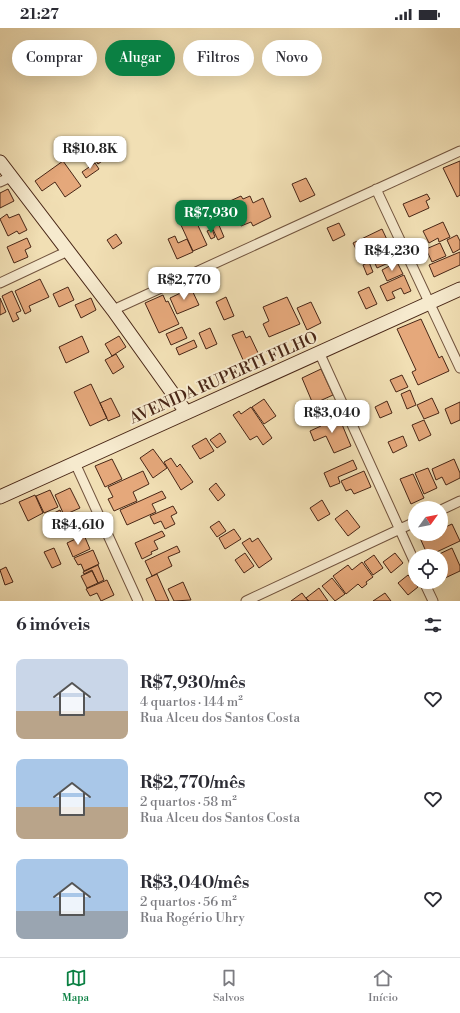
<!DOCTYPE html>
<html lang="pt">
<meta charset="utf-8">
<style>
:root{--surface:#fff;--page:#f2f2f3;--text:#2b2b33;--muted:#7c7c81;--line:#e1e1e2;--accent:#0b8043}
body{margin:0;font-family:"Libre Bodoni",serif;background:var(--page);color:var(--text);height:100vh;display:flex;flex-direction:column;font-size:15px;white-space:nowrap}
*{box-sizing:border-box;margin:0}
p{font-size:13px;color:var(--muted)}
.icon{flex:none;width:22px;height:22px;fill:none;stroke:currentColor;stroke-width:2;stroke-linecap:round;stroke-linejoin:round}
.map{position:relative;height:573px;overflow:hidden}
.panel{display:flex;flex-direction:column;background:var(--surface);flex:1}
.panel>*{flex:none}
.top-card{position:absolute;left:12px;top:12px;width:436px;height:36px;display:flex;gap:8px}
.needle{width:26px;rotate:57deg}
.fabs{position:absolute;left:408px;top:473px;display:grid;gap:8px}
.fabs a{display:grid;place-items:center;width:40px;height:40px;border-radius:50%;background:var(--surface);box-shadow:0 4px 16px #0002;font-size:20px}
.price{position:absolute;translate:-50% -34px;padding:0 9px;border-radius:8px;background:#fff;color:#222;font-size:13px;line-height:26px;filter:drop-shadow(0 1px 2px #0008)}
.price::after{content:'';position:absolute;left:50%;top:24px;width:12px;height:9px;margin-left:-6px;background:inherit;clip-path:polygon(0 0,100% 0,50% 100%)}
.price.active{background:var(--accent);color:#fff}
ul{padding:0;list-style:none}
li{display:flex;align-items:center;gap:12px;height:100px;padding:0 16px}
li span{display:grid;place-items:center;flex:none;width:112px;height:80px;border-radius:8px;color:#555}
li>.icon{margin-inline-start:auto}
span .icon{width:48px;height:48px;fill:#fffc;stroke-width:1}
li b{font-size:17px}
h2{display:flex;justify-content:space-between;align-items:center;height:48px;padding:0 16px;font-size:17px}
.chip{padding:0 14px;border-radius:18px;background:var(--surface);box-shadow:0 4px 16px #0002;font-size:14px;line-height:36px}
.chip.active{background:var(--accent);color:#fff}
.status{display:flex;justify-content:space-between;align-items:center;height:28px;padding:0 20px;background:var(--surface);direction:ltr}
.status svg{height:11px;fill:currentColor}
.dock{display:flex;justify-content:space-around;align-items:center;height:56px;border-top:1px solid var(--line);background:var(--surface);font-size:11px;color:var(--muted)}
.dock a{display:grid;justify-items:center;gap:2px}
.dock .active{color:var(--accent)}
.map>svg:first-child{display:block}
</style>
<div class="status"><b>21:27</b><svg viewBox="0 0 49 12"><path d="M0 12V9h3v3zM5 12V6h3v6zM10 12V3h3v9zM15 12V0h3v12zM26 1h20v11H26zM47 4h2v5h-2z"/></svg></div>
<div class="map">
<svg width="460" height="573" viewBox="0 0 460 573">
<rect width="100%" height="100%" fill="#f1dfb4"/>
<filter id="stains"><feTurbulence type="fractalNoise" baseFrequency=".005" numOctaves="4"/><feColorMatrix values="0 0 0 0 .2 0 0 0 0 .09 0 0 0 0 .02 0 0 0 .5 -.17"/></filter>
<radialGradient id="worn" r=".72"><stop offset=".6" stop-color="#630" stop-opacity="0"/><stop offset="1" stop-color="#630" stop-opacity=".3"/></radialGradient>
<path fill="#e5a87b" stroke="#482616" d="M 94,110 L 108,129 L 98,136 L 85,117 Z
M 63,133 L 81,158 L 65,169 L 55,154 L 42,163 L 35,153 Z
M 460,133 L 460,167 L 457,169 L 443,140 Z
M 95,135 L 99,141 L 86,150 L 82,144 Z
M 306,150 L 315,167 L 300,174 L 292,156 Z
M 8,161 L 14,173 L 0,180 L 0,165 Z
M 427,166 L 430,171 L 426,173 L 429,180 L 409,189 L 403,176 Z
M 241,168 L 243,171 L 250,168 L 253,175 L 263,170 L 271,189 L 253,198 L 251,194 L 241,198 L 230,173 Z
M 7,186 L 9,190 L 19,186 L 27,202 L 19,206 L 17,203 L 8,208 L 0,191 Z
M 194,189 L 207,217 L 193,223 L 180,195 Z
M 216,190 L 224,209 L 218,212 L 209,193 Z
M 443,194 L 450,209 L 439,214 L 438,210 L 429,215 L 423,203 Z
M 339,195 L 345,207 L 333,213 L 327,200 Z
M 212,201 L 215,209 L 211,211 L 207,203 Z
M 382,201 L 390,218 L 373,225 L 370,218 L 357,223 L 353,215 Z
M 116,206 L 122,215 L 113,221 L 107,212 Z
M 457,207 L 460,213 L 460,221 L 453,225 L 447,212 Z
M 175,208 L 178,215 L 187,211 L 193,224 L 177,231 L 168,211 Z
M 27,210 L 31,219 L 25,222 L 28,229 L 14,235 L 7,219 Z
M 440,215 L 446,228 L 432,234 L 426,221 Z
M 390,221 L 395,232 L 377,240 L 372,229 Z
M 460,224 L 460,237 L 434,249 L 429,237 Z
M 369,234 L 373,244 L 367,247 L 363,237 Z
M 397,234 L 403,246 L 387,253 L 382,242 Z
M 404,247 L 411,263 L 404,266 L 401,260 L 392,264 L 395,270 L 387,273 L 380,258 Z
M 40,251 L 49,269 L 29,278 L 31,283 L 25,286 L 15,263 Z
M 68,259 L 74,272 L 59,279 L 53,266 Z
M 369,259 L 377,276 L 366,281 L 358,264 Z
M 191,260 L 199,277 L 177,286 L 170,270 Z
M 12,263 L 21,283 L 16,285 L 19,291 L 13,294 L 2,268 Z
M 163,267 L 166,274 L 168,273 L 179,296 L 159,305 L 145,275 Z
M 226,269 L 234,288 L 224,292 L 216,274 Z
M 287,269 L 300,296 L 269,309 L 263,296 L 269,293 L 263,279 Z
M 0,270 L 6,284 L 0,287 Z
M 91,270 L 96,282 L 81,290 L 75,277 Z
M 311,274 L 321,295 L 307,302 L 297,280 Z
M 421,291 L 439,330 L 442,328 L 449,343 L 418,357 L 412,344 L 416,342 L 397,301 Z
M 182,299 L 187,310 L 171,317 L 166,306 Z
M 210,300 L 217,316 L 206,321 L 199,305 Z
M 243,303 L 246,310 L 250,308 L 259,327 L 244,334 L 232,307 Z
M 82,308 L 89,324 L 66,335 L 59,319 Z
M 119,308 L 126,319 L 112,328 L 105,316 Z
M 194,312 L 197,319 L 179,327 L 176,320 Z
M 116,326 L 124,339 L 113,346 L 105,332 Z
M 321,341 L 333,367 L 313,376 L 302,350 Z
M 402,347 L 408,359 L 396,364 L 390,352 Z
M 91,356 L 107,390 L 90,398 L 74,364 Z
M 410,362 L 416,377 L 407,381 L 401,366 Z
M 111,370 L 120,388 L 108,393 L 100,375 Z
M 432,370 L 439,385 L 424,391 L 417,377 Z
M 264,371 L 276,388 L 264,396 L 252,379 Z
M 328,372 L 333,383 L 316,391 L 310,379 Z
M 387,373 L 392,385 L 380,390 L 375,379 Z
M 460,374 L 460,392 L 451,396 L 445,381 Z
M 251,379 L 272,410 L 263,417 L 257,408 L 250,412 L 233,387 L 239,383 L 241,386 Z
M 334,384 L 336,388 L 328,392 L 331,398 L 341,394 L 351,418 L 334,425 L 326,408 L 314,413 L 310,403 L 321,398 L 318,391 Z
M 424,392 L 431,407 L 419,413 L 412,397 Z
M 220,405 L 226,414 L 217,420 L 210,412 Z
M 403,408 L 407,418 L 393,425 L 388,414 Z
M 206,410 L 214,423 L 200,431 L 192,418 Z
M 153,421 L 167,440 L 153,450 L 140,430 Z
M 171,430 L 177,439 L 180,436 L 193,454 L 181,462 L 164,434 Z
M 112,431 L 122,451 L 105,459 L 95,438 Z
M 454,431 L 460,445 L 460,450 L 446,457 L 442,449 L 436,452 L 432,441 Z
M 353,432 L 357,441 L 338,449 L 340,455 L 330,459 L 324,445 Z
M 428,440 L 437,460 L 424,466 L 415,445 Z
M 143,443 L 149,456 L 133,464 L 137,473 L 114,483 L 108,471 L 113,469 L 108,459 Z
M 364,443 L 371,459 L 354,466 L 351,461 L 346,463 L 341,453 Z
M 413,446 L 424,470 L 411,476 L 400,451 Z
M 216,455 L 225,467 L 218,473 L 209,461 Z
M 70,460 L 80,480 L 64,487 L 55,467 Z
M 50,462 L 58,479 L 44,485 L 36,468 Z
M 162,463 L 166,470 L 152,476 L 156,484 L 127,497 L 120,482 Z
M 35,467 L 43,485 L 28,493 L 19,474 Z
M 322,472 L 330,486 L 318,493 L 310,480 Z
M 173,478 L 177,485 L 171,488 L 175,496 L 165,501 L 161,493 L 154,496 L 150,488 Z
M 60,482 L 67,496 L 59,499 L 52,486 Z
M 347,482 L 360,499 L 348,508 L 335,491 Z
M 219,493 L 226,503 L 217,509 L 210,499 Z
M 452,496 L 460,513 L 428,528 L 420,510 L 430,506 L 441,506 L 441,501 Z
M 234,501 L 241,511 L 225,521 L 219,510 Z
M 162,503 L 165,508 L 154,513 L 158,521 L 151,524 L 152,526 L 142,531 L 135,515 Z
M 84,507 L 90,521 L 73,529 L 67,515 Z
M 250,510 L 252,514 L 258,510 L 272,531 L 259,540 L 242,515 Z
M 177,518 L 180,524 L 168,529 L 172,538 L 152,548 L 145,533 Z
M 54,520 L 61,536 L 52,540 L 44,524 Z
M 452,520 L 460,538 L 460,543 L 445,550 L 441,541 L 441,528 L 435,528 Z
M 93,522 L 99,536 L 84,543 L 81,536 L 78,537 L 74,530 Z
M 245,525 L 254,538 L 244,545 L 235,532 Z
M 395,525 L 403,535 L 391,545 L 383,534 Z
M 374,527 L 383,540 L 373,547 L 364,534 Z
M 362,534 L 373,549 L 366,554 L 367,556 L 362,560 L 358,556 L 346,566 L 333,548 L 348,537 L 352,542 Z
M 98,537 L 104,552 L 98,555 L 92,542 L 84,546 L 83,544 Z
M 6,539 L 13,554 L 5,557 L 0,542 Z
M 92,543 L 98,555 L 87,560 L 81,548 Z
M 157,546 L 169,573 L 156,573 L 146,551 Z
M 408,547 L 418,559 L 408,567 L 398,555 Z
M 332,550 L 345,566 L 335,573 L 322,558 Z
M 107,552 L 114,567 L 101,573 L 97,565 L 90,568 L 86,561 Z
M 183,554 L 191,572 L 174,573 L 168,561 Z
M 319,560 L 328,573 L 309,573 L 306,570 Z
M 302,565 L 308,573 L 291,573 Z
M 385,565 L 391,573 L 373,573 Z"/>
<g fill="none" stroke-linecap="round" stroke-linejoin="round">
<g stroke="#72543e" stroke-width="11">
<path id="street" d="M 0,154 L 11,149
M 376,161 L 460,340
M 0,255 L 68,223
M 113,282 L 460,123
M 319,324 L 415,535
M 75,435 L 138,573
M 441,482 L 460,473
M 424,554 L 433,573
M 246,573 L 415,494"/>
</g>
<g stroke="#482616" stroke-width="15">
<path id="secondary" d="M 0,134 L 113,282 L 186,384
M 0,469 L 460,261"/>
</g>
<use href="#street" stroke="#f6eace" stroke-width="9"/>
<use href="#secondary" stroke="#f6eace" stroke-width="13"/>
</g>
<g text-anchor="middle" stroke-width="4" stroke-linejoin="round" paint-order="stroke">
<g font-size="16" fill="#482616" stroke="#f6eace">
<text transform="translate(223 349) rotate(-24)" y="6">AVENIDA RUPERTI FILHO</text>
</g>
</g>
<rect width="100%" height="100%" filter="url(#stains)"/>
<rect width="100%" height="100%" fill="url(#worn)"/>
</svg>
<div class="fabs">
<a><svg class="needle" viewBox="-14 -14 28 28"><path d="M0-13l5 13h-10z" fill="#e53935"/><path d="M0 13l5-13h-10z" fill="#7c7c81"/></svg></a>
<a><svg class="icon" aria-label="locate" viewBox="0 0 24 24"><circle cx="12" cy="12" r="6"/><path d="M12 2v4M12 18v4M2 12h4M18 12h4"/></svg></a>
</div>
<b class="price" style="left:90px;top:142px">R$10.8K</b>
<b class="price active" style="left:211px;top:206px">R$7,930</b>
<b class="price" style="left:392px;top:244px">R$4,230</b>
<b class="price" style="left:184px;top:273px">R$2,770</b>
<b class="price" style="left:332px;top:406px">R$3,040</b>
<b class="price" style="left:78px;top:518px">R$4,610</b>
<div class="top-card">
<a class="chip">Comprar</a>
<a class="chip active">Alugar</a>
<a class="chip">Filtros</a>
<a class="chip">Novo</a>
</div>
</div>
<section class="panel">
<h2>6 imóveis<svg class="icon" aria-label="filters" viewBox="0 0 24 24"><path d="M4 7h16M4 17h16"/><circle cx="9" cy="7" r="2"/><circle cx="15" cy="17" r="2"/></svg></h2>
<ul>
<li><span style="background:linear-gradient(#c9d6e8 65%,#b9a48a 0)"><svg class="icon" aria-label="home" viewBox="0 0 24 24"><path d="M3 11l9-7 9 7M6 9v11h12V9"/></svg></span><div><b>R$7,930/mês</b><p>4 quartos · 144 m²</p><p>Rua Alceu dos Santos Costa</p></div><svg class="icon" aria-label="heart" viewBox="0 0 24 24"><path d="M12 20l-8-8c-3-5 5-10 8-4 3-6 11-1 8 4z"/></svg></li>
<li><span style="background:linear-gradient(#a9c7e8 60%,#b9a48a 0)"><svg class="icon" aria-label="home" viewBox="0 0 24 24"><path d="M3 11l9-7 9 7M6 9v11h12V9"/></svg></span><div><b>R$2,770/mês</b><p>2 quartos · 58 m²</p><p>Rua Alceu dos Santos Costa</p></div><svg class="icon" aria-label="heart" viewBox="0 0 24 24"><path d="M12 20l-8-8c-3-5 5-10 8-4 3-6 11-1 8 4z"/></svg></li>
<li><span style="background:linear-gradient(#a9c7e8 65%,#9aa5b1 0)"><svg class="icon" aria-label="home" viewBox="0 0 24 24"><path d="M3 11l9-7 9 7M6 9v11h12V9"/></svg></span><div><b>R$3,040/mês</b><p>2 quartos · 56 m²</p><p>Rua Rogério Uhry</p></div><svg class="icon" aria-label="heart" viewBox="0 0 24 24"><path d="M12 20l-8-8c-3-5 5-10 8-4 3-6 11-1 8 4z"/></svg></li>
</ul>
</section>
<nav class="dock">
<a class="active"><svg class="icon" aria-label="map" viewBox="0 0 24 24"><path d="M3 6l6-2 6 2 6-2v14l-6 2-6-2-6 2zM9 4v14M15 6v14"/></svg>Mapa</a>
<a><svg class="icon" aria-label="saved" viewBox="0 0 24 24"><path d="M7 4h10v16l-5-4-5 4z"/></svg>Salvos</a>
<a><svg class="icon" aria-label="home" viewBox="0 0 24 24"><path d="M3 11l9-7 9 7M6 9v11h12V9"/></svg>Início</a>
</nav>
